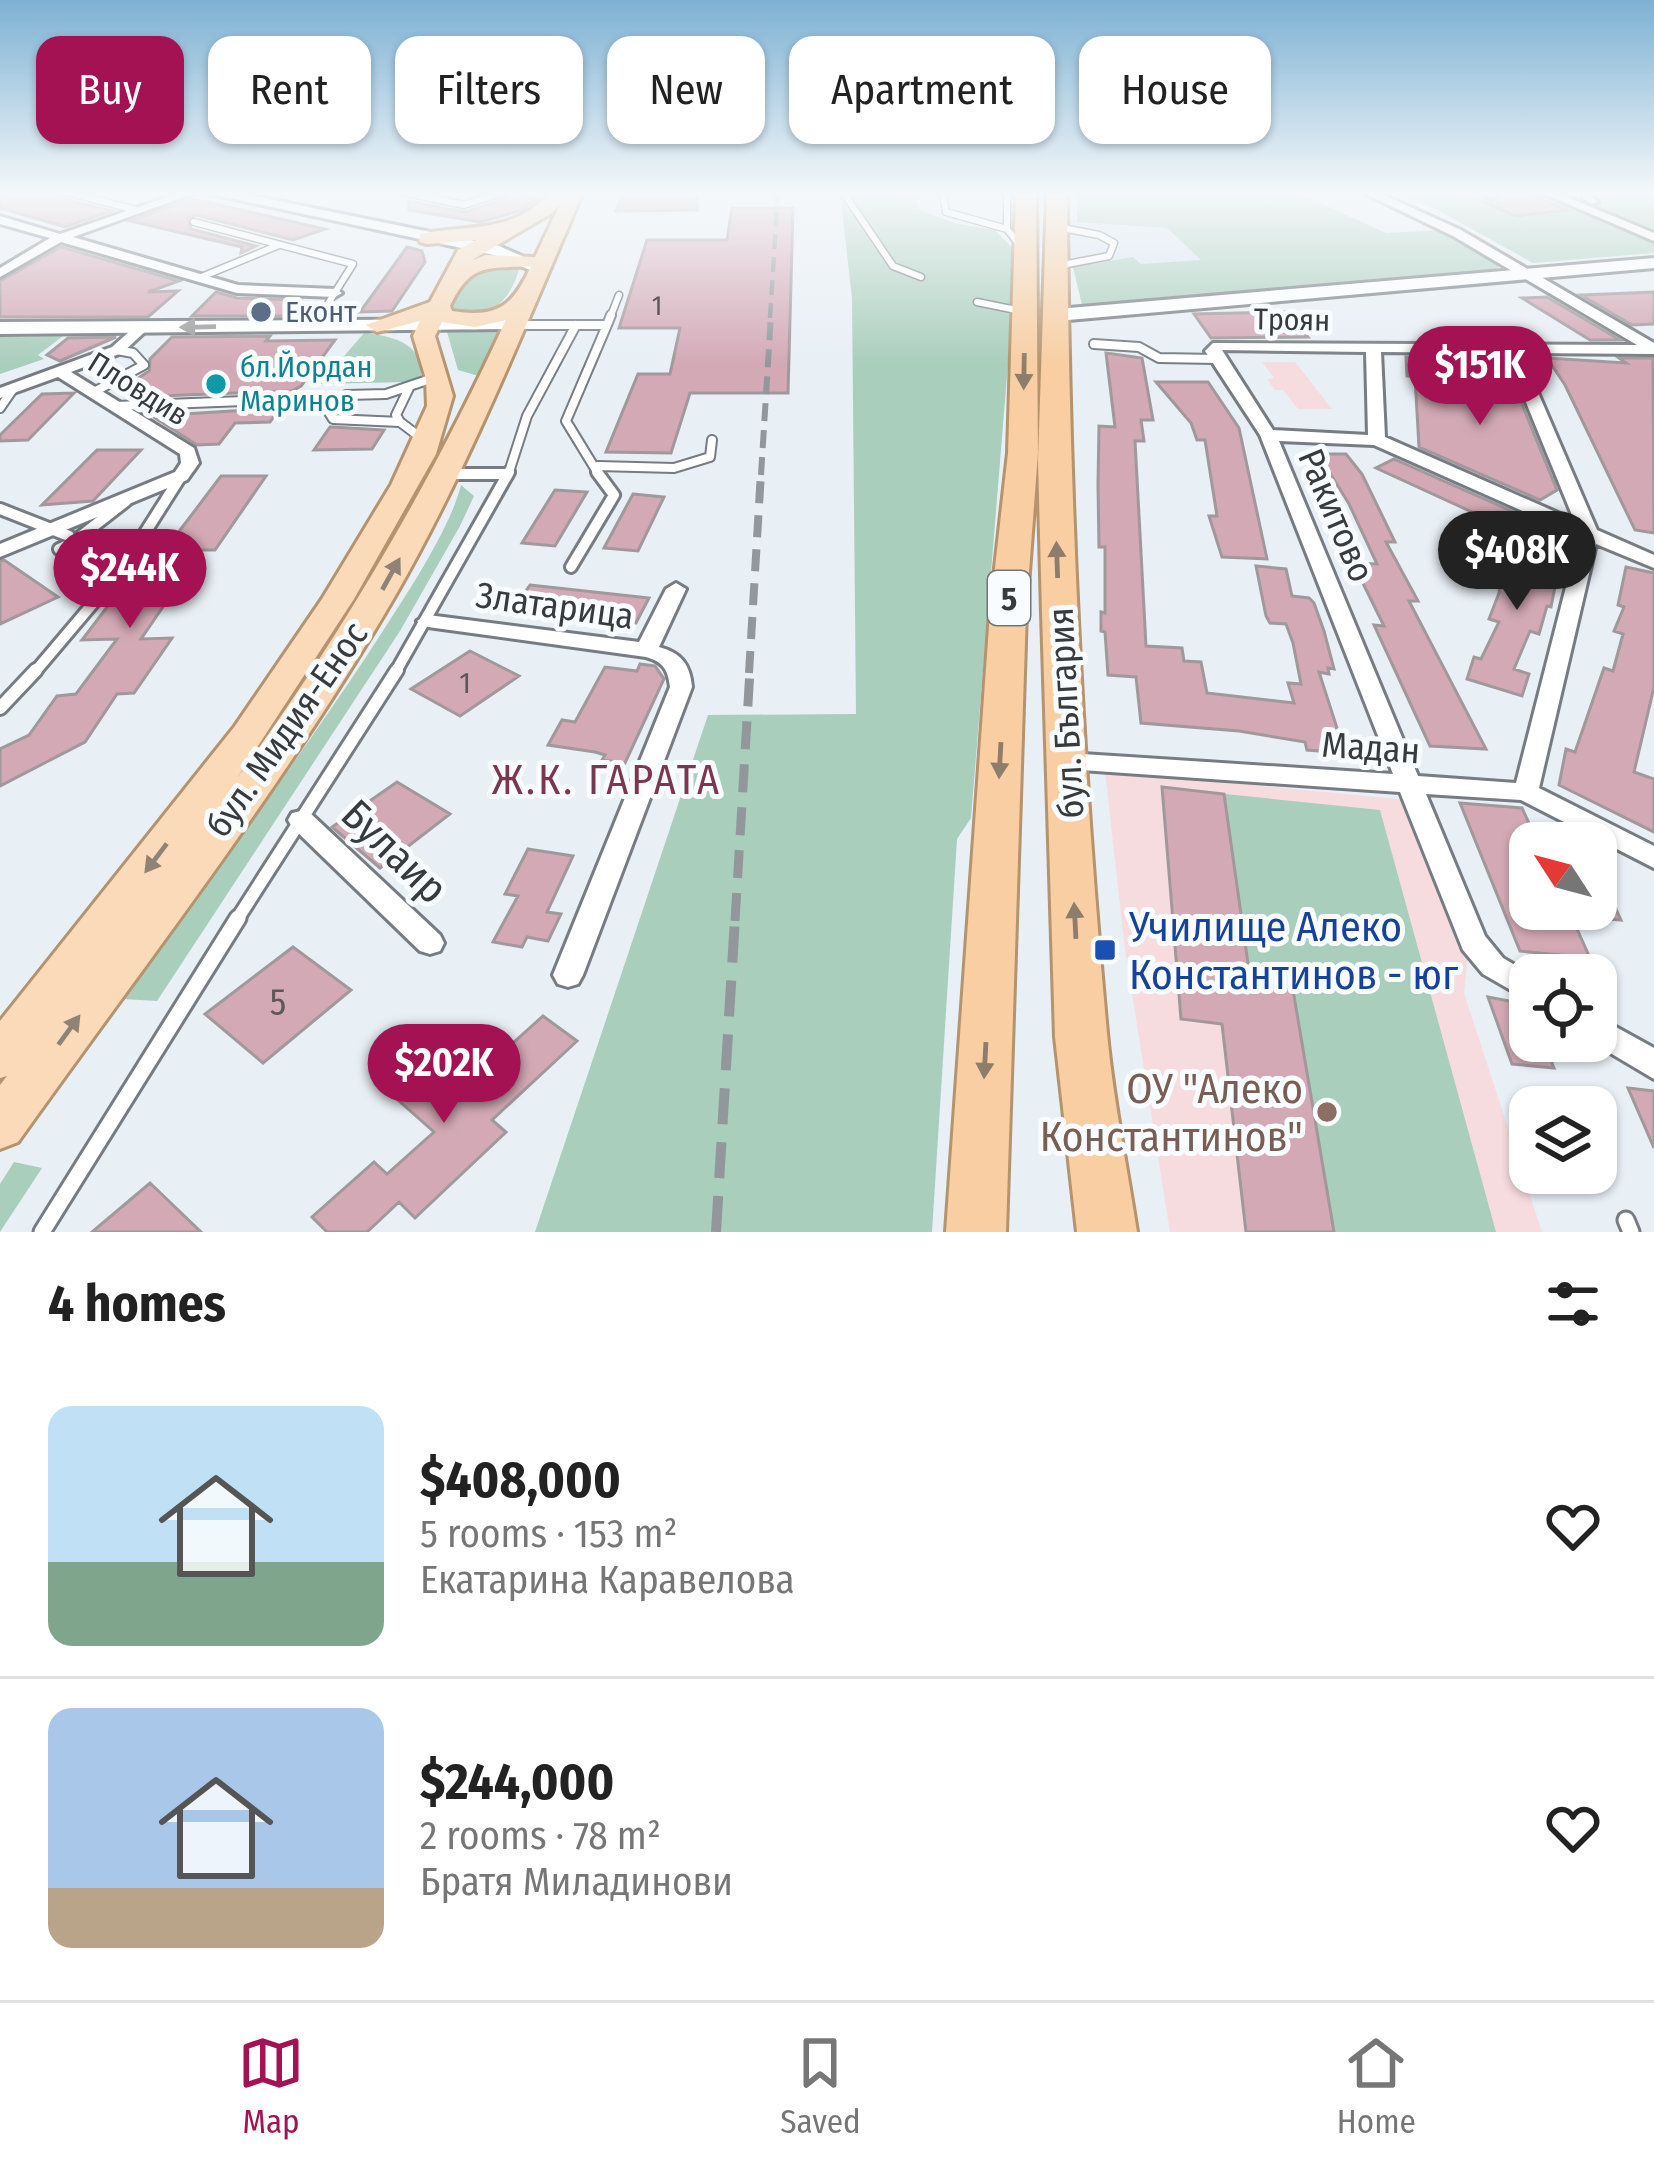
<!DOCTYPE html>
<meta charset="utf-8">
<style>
:root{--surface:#fff;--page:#f2f2f2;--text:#222;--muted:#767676;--line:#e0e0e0;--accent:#a41253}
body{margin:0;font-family:"Fira Sans Condensed",sans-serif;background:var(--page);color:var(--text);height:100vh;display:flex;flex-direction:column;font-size:45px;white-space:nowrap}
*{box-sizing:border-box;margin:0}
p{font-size:39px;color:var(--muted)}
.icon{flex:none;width:66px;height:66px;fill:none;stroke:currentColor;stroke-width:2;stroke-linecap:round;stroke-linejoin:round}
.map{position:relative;height:1232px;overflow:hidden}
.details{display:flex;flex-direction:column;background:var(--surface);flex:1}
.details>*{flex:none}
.top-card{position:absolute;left:36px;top:36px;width:1584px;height:108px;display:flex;gap:24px}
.needle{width:78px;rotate:306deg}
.controls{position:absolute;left:1509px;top:822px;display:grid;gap:24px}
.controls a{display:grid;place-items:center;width:108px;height:108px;border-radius:24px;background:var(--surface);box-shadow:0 3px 9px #0004;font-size:60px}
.price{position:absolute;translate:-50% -102px;padding:0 27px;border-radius:42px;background:var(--accent);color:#fff;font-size:39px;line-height:78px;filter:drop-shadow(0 3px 6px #0008)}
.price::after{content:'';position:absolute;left:50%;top:72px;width:36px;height:27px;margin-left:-18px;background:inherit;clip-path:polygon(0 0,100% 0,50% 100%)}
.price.selected{background:#222;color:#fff}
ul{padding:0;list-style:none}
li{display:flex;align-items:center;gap:36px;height:300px;padding:0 48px}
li+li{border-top:3px solid var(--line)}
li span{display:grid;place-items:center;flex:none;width:336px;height:240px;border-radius:24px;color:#555}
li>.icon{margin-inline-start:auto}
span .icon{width:144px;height:144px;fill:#fffc;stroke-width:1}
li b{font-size:51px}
h2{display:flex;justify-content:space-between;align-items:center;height:144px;padding:0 48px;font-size:51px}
.chip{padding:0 42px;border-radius:24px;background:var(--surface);box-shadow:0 3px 9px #0004;font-size:42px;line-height:108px}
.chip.selected{background:var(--accent);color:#fff}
.menu{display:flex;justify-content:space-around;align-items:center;height:168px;border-top:3px solid var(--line);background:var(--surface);font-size:33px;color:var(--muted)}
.menu a{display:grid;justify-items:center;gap:6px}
.menu .selected{color:var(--accent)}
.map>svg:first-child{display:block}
</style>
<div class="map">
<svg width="1654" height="1232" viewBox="0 0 1654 1232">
<rect width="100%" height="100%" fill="#e8eff5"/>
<path fill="#d9e6f2" d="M 1057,220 L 1167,228 L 1202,261 L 1141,265 L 1132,257 L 1057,270 Z"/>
<path fill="#f7dcdf" d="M 1262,362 L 1295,362 L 1332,409 L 1298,409 L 1283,390 L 1275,390 L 1267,379 L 1274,378 Z
M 1105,771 L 1407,800 L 1468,956 L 1464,993 L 1542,1232 L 1170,1232 L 1125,950 Z"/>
<path fill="#a9cebc" d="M 840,192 L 923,192 L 916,202 L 920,210 L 957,224 L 995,230 L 1017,253 L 971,818 L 957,839 L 932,1232 L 535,1232 L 708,715 L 856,714 L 852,298 Z
M 1078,192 L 1303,195 L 1386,233 L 1445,230 L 1501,266 L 1493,271 L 1082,305 L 1073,267 L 1133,257 L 1141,264 L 1201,260 L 1167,228 L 1077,222 Z
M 1385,192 L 1654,192 L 1654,253 L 1533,263 L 1432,207 Z
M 520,266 C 511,302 484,329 446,308 L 476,267 Z
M 447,332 L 501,332 L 482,377 L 458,370 Z
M 364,333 C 391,336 423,342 421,376 L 405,382 L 320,384 Z
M 63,336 L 38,355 L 44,359 L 0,374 L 0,337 Z
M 461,485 L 474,496 L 460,526 L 400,631 L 157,1001 L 123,999 C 206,885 290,771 368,654 C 396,610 449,534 461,485 Z
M 1225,794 L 1380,810 L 1496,1232 L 1333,1232 L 1293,991 L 1251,985 Z
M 14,1162 L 42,1168 L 0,1232 L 0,1184 Z"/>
<path fill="#d3a9b6" stroke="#a1989b" stroke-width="3" d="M 12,192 L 59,192 L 64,199 L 112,211 L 65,227 L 0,208 L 0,197 Z
M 510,192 L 538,198 L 520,211 L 480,222 L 409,210 L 409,201 L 465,212 L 505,199 Z
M 624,192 L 697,192 L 697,210 L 616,211 Z
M 1461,192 L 1476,192 L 1493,202 L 1500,192 L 1525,192 L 1567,210 L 1516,216 Z
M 192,199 L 272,217 L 325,229 L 293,240 L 196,215 L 188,218 L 191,229 L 256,246 L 241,253 L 242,247 L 130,221 Z
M 732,208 L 793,208 L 788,393 L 690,393 L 671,453 L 606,452 L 638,374 L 670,374 L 680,328 L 619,328 L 647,240 L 727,240 Z
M 61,247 L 179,281 L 148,292 L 178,291 L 148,317 L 0,317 L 0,281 Z
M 407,247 L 422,251 L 425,262 L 392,311 L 360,312 Z
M 216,292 L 237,298 L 300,300 L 287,316 L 192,316 Z
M 1654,292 L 1654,324 L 1632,325 L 1581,295 Z
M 1547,297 L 1620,340 L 1590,340 L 1522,298 Z
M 1288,312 L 1308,337 L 1211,338 L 1194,314 Z
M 270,336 L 266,341 L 335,340 L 301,386 L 292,391 L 134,397 L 120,390 L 149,371 L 150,359 L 172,337 Z
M 116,337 L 60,361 L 47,355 L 68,338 Z
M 1106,353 L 1142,358 L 1153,420 L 1141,420 L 1144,441 L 1135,441 L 1146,646 L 1182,648 L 1184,661 L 1201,662 L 1207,693 L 1294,703 L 1288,683 L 1301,684 L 1293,643 L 1286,624 L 1270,623 L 1266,616 L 1256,566 L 1286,569 L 1292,596 L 1309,598 L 1314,603 L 1324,631 L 1334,669 L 1328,668 L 1329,674 L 1319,672 L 1345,753 L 1307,750 L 1305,742 L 1239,731 L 1141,723 L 1136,677 L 1108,675 L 1105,632 L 1101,631 L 1101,612 L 1105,613 L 1105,547 L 1099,547 L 1098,485 L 1099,426 L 1115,427 Z
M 1406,357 L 1439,361 L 1442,382 L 1490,387 L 1481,366 L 1508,370 L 1557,490 L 1540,500 L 1419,447 L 1415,377 L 1407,376 Z
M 1547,358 L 1626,363 L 1619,358 L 1653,358 L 1654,533 L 1635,530 L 1565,385 Z
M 1156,382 L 1208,382 L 1239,428 L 1267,559 L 1222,557 L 1209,516 L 1217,516 L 1205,440 L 1197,440 L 1191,423 Z
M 74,393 L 28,440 L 0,441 L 0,435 L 42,394 Z
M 280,408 L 270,422 L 235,423 L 219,444 L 197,445 L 152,416 Z
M 330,427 L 333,427 L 384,430 L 372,449 L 314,450 Z
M 97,450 L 141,450 L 93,501 L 42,505 Z
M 1325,454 L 1346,454 L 1362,474 L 1395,542 L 1386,542 L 1418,601 L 1409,601 L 1486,749 L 1430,746 L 1374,625 L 1384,626 L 1353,563 L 1377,564 L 1349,504 L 1320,457 L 1327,458 Z
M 1394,459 L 1516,513 L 1498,512 L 1496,523 L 1376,468 Z
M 221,476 L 266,476 L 215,550 L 202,550 L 141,639 L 172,638 L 134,693 L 117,694 L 85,742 L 0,786 L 0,749 L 29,735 L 57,696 L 76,694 L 117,639 L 82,640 L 149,552 L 165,550 Z
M 555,490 L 587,492 L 555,546 L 522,543 Z
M 633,494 L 664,497 L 638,551 L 604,548 Z
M 1509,538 L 1562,551 L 1551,607 L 1547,606 L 1539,634 L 1530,631 L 1514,669 L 1529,674 L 1522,696 L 1467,679 L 1474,657 L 1481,659 L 1499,622 L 1489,619 L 1499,593 L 1502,568 L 1497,567 Z
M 4,560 L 58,597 L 0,624 L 0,561 Z
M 1626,567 L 1654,573 L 1654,687 L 1634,772 L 1654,779 L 1654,832 L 1559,785 L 1566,749 L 1575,752 L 1604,668 L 1613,671 L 1623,634 L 1614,631 L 1624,607 L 1618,605 Z
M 530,585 L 649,598 L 636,623 L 513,609 Z
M 470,651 L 519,676 L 460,716 L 411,689 Z
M 640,664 L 655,666 L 664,679 L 625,763 L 602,760 L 605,755 L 595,752 L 548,745 L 562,720 L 575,722 L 605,667 L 637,671 Z
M 397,782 L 450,814 L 380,868 L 332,827 Z
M 1162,787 L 1224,794 L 1251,985 L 1293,990 L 1334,1232 L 1246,1232 L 1222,1024 L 1181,1019 Z
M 1460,803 L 1522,808 L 1538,843 L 1530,843 L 1530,909 L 1568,909 L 1590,958 L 1520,951 Z
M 528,849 L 573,856 L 547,912 L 561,914 L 548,941 L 527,937 L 522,947 L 493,942 L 518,896 L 505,894 Z
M 1596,866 L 1621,920 L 1596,918 Z
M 293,947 L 351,990 L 263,1063 L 205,1014 Z
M 1488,997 L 1530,1005 L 1530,1041 L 1543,1041 L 1554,1068 L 1512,1064 Z
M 543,1016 L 577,1041 L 492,1120 L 506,1132 L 415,1218 L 399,1202 L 367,1232 L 327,1232 L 312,1217 L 374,1162 L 387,1174 L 434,1132 L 380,1084 L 429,1044 L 473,1079 Z
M 1628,1088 L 1654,1091 L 1654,1148 Z
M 150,1183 L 201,1232 L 92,1232 Z"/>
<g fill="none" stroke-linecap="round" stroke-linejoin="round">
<g stroke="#767c81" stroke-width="9">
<path id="service-far4" d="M 66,192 L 136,210
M 403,192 L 464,205 L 503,192
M 843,192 L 893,266 L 921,277
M 949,192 L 943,196 L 946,212 L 1007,229 L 1021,247
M 1007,192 L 1007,229
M 194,222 L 353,264 L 319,318
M 1057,227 L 1099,235 L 1114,243 L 1109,256 L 1057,266
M 199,278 L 279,245
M 977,302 L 1021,311
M 610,318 L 619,295"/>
</g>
<g stroke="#767c81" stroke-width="12">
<path id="service-far3" d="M 315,325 L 321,315
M 516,325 L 607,325 L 611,315
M 1094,344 L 1139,347 L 1159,358 L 1217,359
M 92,393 L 144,365 L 133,353 L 117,350
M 116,406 L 293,399
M 0,408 L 13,389
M 400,422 L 396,415 L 409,388
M 424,440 L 400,422 L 333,419 L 328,411 L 346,395 L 386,394 L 436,377
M 598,466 L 674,468 L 710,457 L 712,440
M 447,474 L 508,474
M 508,475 L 527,416 L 576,325
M 599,475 L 566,421 L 607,325"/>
</g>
<g stroke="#767c81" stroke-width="16">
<path id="service-far2" d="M 447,474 L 508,474
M 0,509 L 69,536 L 72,543 L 59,549 L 82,564
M 72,543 L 126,501
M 571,567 L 614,495 L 597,472
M 34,673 L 122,569 L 181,476
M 395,673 L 509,472"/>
</g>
<g stroke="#767c81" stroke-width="18">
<path id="service-far1" d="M 0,708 L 36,670
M 236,921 L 397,670"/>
</g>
<g stroke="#767c81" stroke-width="21">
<path id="service" d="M 1626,1220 L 1631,1232
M 42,1232 L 238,918"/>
</g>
<g stroke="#767c81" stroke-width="6">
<path id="pedestrian" d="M 1583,194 L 1589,194 L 1598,202 L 1591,204 L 1583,198 Z"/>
</g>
<g stroke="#767c81" stroke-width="6">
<path id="minor" d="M 182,192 L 198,192 L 73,237 L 238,285 L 335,289 L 342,293 L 335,297 L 237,293 L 61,242 L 0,277 L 0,268 L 50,238 L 0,224 L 0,216 L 60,234 Z
M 1362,192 L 1377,192 L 1461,230 L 1654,343 L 1654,354 L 1521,353 L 1597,530 L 1654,555 L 1654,568 L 1596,544 L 1539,788 L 1654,846 L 1654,868 L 1521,800 L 1426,794 L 1485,936 L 1503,958 L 1532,975 L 1530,1001 L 1483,974 L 1463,950 L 1400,792 L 1067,769 L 1058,767 L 1055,761 L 1058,755 L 1067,753 L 1393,774 L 1260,435 L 1205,351 L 1213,343 L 1637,345 L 1453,236 ZM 1222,350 L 1366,352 L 1368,435 L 1273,430 ZM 1381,352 L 1506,353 L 1574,520 L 1385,437 ZM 1279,441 L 1374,445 L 1579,536 L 1516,783 L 1418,776 Z
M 1480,192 L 1494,192 L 1497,195 L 1491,198 Z
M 1540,192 L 1555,192 L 1654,233 L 1654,241 Z
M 138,324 L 150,327 L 122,353 L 71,372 L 194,448 L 199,463 L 187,480 L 0,557 L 0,544 L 175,472 L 181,463 L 180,454 L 58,377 L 0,398 L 0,388 L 112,347 Z
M 676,583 L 686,589 L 659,647 C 681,653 690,664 692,687 L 583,975 L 578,984 L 568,987 L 558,984 L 553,975 L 670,687 C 668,669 663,662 646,657 L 428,627 L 417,621 L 428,615 L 639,642 L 666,589 Z
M 301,811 L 310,813 L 440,935 L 444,943 L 440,951 L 430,954 L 420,951 L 292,827 L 288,820 L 292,813 Z
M 1596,1016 L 1654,1048 L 1654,1079 L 1590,1041 L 1596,1041 Z"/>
</g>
<g stroke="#767c81" stroke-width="6">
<path id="secondary" d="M 202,192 L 235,192 L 499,246 L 549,268 L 540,274 L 494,255 Z
M 1654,258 L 1654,268 L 1057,321 L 1047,315 L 1057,309 Z
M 513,319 L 520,321 L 520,329 L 0,334 L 0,322 Z"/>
</g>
<g stroke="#b4936f" stroke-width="6">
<path id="primary" d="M 550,192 L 583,192 C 524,329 469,467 395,596 C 284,787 146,962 18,1142 L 0,1149 L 0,1085 L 7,1076 L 0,1078 L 0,1021 L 235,726 L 322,599 L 391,485 L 427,406 L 426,379 L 413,336 L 420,321 L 377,332 L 366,325 L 430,302 L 458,250 L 476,240 L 427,244 L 420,242 L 420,234 C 469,224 515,234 550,192 ZM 560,204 L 535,257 L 486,255 L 472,260 L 552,213 ZM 531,266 C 513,306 498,318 452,311 L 450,306 C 471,262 487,269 531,266 ZM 506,320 C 431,483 343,633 237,778 L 354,599 L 436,454 L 453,396 L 435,336 L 442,322 L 475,327 Z"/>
</g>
<g stroke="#b4936f" stroke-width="6">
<path id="trunk" d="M 1016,192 L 1036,192 L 1038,453 L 1026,612 L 1006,1232 L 946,1232 L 990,612 L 1008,453 Z
M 1047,192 L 1067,192 C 1068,473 1081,753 1107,1033 C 1113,1099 1127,1166 1137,1232 L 1077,1232 L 1055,1037 L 1042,613 L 1038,460 Z"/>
</g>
<use href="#service-far4" stroke="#fff" stroke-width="6"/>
<use href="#service-far3" stroke="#fff" stroke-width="8"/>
<use href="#service-far2" stroke="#fff" stroke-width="10"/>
<use href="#service-far1" stroke="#fff" stroke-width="12"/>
<use href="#service" stroke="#fff" stroke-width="15"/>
<use href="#pedestrian" fill="#fff" fill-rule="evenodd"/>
<use href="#minor" fill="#fff" fill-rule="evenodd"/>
<use href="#secondary" fill="#fff" fill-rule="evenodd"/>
<use href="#primary" fill="#fadab9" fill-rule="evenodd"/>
<use href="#trunk" fill="#f8cea2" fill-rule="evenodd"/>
<path stroke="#92979c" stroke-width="4.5" stroke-dasharray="15 8" stroke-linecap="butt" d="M 770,318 L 778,192"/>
<path stroke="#92979c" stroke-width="6" stroke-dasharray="18 9" stroke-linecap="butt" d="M 761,475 L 771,315"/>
<path stroke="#92979c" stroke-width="8" stroke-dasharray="22 12" stroke-linecap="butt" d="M 749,673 L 761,472"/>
<path stroke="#92979c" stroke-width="9" stroke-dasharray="28 15" stroke-linecap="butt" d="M 735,921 L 750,670"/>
<path stroke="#92979c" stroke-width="10" stroke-dasharray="36 18" stroke-linecap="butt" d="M 716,1232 L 735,918"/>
</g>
<defs><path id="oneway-solid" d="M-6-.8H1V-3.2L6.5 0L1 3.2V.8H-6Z" transform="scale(3)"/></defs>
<use fill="#9c9d9e" href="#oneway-solid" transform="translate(198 327) rotate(179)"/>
<g fill="#8e7d6b">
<use href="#oneway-solid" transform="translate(1024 371) rotate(91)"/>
<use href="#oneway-solid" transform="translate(1057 560) rotate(-92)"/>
<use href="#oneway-solid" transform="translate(1000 760) rotate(93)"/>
<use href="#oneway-solid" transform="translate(1075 921) rotate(-93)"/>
<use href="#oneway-solid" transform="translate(985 1060) rotate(93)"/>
</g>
<g fill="#8f8375">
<use href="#oneway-solid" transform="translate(391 574) rotate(-61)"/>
<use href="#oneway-solid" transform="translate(156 858) rotate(127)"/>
<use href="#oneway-solid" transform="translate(69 1030) rotate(-54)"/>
</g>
<linearGradient id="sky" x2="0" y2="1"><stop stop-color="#7db1d3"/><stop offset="0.53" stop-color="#f5f8fa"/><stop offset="1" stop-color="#f5f8fa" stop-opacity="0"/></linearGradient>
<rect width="1654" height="365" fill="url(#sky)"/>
<circle fill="#5c6f8a" stroke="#f9fcfe" stroke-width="4.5" cx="261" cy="312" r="12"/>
<circle fill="#0f9aa8" stroke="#f9fcfe" stroke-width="4.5" cx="216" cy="384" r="12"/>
<rect fill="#1a4fb4" stroke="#f9fcfe" stroke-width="4.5" x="1093" y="938" width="24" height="24" rx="6"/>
<circle fill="#8d6e63" stroke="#f9fcfe" stroke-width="4.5" cx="1327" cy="1112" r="12"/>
<g text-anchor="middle" stroke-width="10" stroke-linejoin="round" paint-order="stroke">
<g font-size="27" fill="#5f565c">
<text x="657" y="315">1</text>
</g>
<g font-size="30" fill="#4e5e75" stroke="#f9fcfe" text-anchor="start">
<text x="285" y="322">Еконт</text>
</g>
<g font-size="30" fill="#383b3e" stroke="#f9fcfe">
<text transform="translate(1292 320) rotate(1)" y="10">Троян</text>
<text transform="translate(138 389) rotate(32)" y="10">Пловдив</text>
</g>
<g font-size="30" fill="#0d838f" stroke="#f9fcfe" text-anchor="start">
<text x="240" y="377">бл.Йордан<tspan x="240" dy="34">Маринов</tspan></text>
</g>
<g font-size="30" fill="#5f565c">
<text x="465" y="693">1</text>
</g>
<rect fill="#f9fcfe" stroke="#727578" stroke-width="3" x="988" y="571" width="42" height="54" rx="9"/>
<g font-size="33" font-weight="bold" fill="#383b3e">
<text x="1009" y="610">5</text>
</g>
<g font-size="36" fill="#383b3e" stroke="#f9fcfe">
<text transform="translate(1337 515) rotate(67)" y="13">Ракитово</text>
<text transform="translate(555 605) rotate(8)" y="13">Златарица</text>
<text transform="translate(1065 713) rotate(-93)" y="13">бул. България</text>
<text transform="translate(286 729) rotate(-55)" y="13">бул. Мидия-Енос</text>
<text transform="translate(1371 747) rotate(4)" y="13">Мадан</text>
</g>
<g font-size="36" fill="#5f565c">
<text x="278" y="1015">5</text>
</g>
<g font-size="42" letter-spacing="3" fill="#7c364d" stroke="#f9fcfe">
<text x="607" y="794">Ж.К. ГАРАТА</text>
</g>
<g font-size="42" fill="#383b3e" stroke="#f9fcfe">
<text transform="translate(395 851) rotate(44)" y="15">Булаир</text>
</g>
<g font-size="42" fill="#164399" stroke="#f9fcfe" text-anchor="start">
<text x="1129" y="941">Училище Алеко<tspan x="1129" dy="48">Константинов - юг</tspan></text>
</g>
<g font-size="42" fill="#785e54" stroke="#f9fcfe" text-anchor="end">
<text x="1303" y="1103">ОУ "Алеко<tspan x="1303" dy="48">Константинов"</tspan></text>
</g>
</g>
</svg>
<div class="controls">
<a><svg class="needle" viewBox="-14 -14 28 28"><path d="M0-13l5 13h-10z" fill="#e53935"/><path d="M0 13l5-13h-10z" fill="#767676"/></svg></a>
<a><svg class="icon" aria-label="locate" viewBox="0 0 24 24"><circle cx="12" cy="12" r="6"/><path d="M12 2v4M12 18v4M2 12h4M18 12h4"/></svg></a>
<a><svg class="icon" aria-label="layers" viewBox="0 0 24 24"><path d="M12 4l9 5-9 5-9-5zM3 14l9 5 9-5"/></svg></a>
</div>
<b class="price" style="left:1480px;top:428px">$151K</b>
<b class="price selected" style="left:1517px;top:613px">$408K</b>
<b class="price" style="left:130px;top:631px">$244K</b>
<b class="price" style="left:444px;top:1126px">$202K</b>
<div class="top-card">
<a class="chip selected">Buy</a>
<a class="chip">Rent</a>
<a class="chip">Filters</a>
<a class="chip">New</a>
<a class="chip">Apartment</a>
<a class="chip">House</a>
</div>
</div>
<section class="details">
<h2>4 homes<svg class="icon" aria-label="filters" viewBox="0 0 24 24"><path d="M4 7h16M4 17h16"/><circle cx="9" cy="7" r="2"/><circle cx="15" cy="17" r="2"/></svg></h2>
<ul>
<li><span style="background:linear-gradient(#bfe0f5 65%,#7fa58c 0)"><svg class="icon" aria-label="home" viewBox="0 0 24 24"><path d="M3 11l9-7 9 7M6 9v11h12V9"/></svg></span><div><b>$408,000</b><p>5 rooms · 153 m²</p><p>Екатарина Каравелова</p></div><svg class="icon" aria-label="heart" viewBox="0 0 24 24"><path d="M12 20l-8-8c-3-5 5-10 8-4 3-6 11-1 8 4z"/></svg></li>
<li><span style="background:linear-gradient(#a9c7e8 75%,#b9a48a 0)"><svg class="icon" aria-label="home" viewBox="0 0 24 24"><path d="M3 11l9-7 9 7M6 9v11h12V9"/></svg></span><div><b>$244,000</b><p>2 rooms · 78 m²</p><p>Братя Миладинови</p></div><svg class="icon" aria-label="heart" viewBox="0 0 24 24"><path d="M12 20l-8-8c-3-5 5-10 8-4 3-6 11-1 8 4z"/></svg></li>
</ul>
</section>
<nav class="menu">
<a class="selected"><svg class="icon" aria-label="map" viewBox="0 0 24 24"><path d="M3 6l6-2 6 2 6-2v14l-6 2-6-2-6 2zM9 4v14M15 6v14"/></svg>Map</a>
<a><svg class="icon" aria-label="saved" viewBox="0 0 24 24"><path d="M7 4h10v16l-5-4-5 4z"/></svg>Saved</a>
<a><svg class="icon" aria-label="home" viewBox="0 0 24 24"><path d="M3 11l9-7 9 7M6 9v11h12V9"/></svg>Home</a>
</nav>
